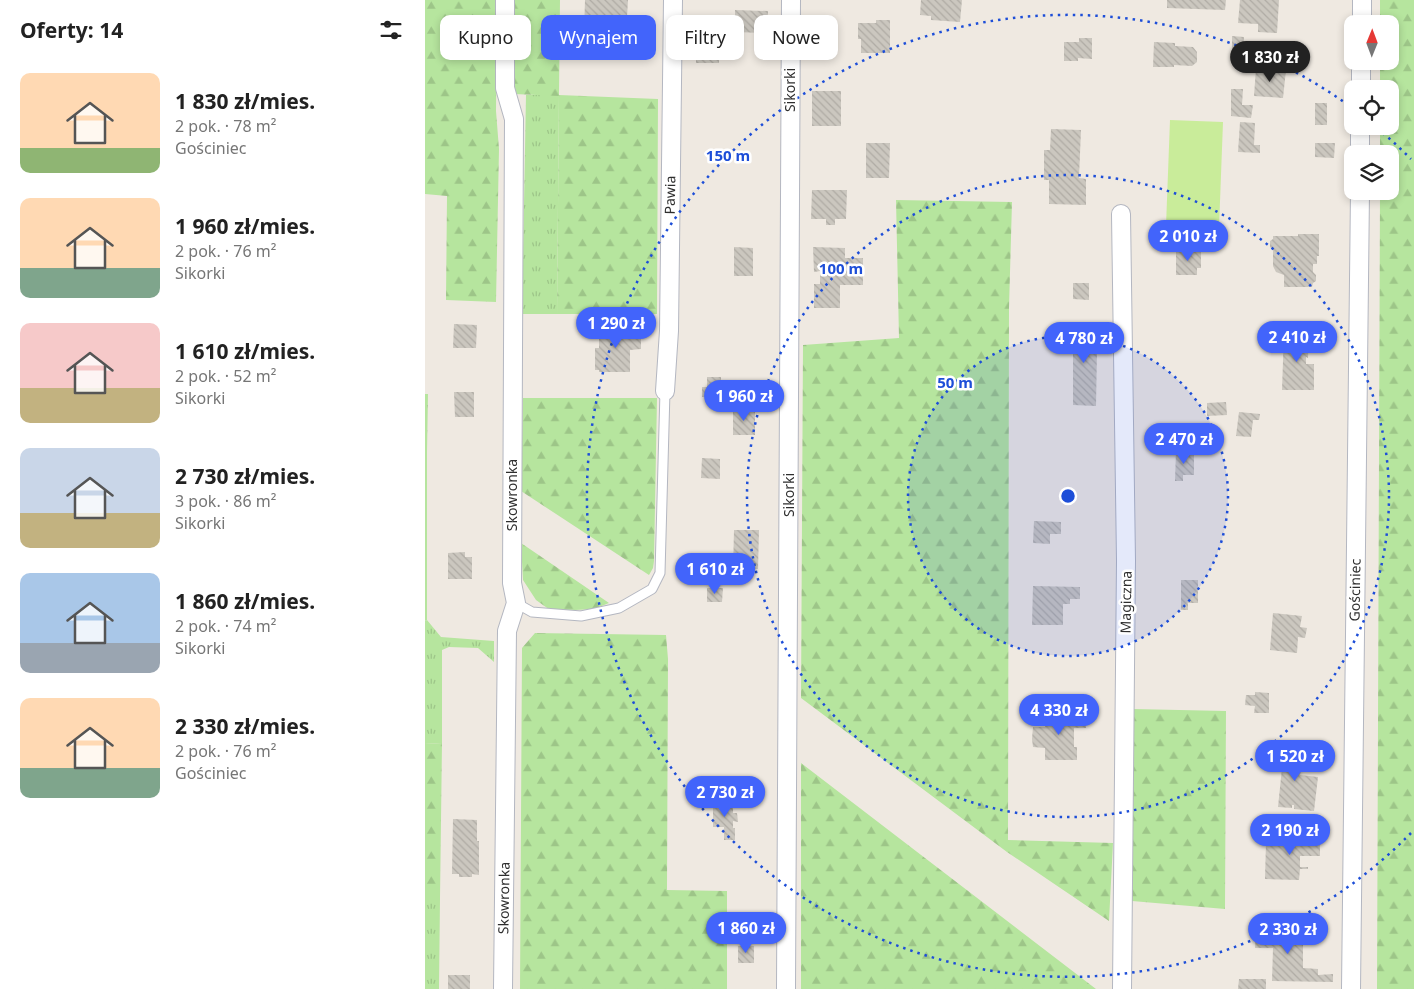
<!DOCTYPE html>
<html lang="pl">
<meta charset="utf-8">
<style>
:root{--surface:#fff;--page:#f6f6f6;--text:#222;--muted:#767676;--accent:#4264fb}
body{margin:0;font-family:"Noto Sans",sans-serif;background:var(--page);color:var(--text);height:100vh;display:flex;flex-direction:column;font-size:19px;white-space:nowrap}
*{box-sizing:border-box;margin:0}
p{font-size:16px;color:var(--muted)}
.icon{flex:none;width:28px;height:28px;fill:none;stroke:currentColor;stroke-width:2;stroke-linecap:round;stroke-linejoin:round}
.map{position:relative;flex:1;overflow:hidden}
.details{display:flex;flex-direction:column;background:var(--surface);width:425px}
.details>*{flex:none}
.top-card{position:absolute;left:15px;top:15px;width:475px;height:45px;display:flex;gap:10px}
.needle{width:32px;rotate:1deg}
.fabs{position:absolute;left:919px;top:15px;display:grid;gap:10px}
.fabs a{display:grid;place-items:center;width:55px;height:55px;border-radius:10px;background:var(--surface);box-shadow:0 2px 8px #0003;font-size:25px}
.price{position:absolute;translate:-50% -42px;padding:0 11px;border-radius:18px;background:var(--accent);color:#fff;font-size:16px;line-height:32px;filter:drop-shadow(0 1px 2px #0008)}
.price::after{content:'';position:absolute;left:50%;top:30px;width:15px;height:11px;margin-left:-8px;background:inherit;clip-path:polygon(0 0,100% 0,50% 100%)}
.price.current{background:#222;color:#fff}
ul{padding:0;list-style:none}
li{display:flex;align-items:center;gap:15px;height:125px;padding:0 20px}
li span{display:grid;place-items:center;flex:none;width:140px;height:100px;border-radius:10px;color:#555}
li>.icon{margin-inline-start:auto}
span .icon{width:60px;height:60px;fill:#fffc;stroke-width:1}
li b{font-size:21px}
h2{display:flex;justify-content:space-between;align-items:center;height:60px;padding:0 20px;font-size:21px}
.tag{padding:0 18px;border-radius:10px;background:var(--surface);box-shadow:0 2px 8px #0003;font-size:18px;line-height:45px}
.tag.current{background:var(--accent);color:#fff}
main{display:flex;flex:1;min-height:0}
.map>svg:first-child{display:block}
</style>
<main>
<section class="details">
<h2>Oferty: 14<svg class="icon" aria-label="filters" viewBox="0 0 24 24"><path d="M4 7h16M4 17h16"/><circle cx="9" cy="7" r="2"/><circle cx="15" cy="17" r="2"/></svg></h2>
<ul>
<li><span style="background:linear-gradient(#ffd9b3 75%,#8fb573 0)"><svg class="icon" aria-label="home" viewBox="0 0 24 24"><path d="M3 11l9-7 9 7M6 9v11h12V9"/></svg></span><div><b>1 830 zł/mies.</b><p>2 pok. · 78 m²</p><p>Gościniec</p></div></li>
<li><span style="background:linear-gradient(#ffd9b3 70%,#7fa58c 0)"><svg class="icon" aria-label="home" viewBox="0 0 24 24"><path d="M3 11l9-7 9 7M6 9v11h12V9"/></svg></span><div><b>1 960 zł/mies.</b><p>2 pok. · 76 m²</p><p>Sikorki</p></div></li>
<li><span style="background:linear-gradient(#f6c9c9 65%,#c2b280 0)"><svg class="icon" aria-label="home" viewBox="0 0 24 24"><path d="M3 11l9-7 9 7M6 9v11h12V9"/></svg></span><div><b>1 610 zł/mies.</b><p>2 pok. · 52 m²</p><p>Sikorki</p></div></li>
<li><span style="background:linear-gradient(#c9d6e8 65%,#c2b280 0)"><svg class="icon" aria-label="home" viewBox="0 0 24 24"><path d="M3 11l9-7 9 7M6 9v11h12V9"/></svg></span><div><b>2 730 zł/mies.</b><p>3 pok. · 86 m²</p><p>Sikorki</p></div></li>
<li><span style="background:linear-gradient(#a9c7e8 70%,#9aa5b1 0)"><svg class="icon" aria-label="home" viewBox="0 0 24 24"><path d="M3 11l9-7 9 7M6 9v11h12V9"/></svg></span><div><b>1 860 zł/mies.</b><p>2 pok. · 74 m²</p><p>Sikorki</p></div></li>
<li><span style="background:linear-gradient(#ffd9b3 70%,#7fa58c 0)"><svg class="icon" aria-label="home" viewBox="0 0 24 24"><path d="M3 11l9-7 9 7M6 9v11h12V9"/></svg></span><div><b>2 330 zł/mies.</b><p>2 pok. · 76 m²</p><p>Gościniec</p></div></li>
</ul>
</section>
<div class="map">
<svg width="989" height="989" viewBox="0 0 989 989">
<defs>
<pattern id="grass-tufts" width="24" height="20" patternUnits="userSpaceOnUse" patternTransform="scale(1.25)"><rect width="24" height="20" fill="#b6e59e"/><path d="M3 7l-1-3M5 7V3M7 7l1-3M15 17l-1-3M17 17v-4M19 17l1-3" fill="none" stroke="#9dc588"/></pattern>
<pattern id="forest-firs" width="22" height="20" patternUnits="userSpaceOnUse" patternTransform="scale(1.25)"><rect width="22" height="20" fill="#b6e59e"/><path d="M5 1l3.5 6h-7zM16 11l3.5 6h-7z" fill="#9dc588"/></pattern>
<pattern id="building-back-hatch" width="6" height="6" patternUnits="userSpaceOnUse" patternTransform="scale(1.25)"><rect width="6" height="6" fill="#cbc7bf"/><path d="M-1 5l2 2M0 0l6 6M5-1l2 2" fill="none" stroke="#afaba4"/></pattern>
</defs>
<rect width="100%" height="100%" fill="#efe9e1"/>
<path fill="url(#grass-tufts)" d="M 101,95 L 134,95 L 132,314 L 97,314 Z
M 0,394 L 3,394 L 2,452 L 0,452 Z
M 2,620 L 16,637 L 69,641 L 69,662 L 53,648 L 24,647 L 17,650 L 17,743 L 0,744 L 0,621 Z
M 0,899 L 15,899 L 14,989 L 0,989 Z"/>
<path fill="url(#forest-firs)" d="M 0,0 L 72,0 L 71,111 L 74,149 L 71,302 L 21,300 L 22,196 L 0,194 Z
M 90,0 L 135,0 L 134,95 L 233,99 L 232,314 L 132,314 L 134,96 L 89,94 Z
M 955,0 L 989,0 L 989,989 L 952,989 L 955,191 L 965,191 L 965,154 L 955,154 L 955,126 L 965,126 L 965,89 L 955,89 L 955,61 L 965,61 L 965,24 L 955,24 Z
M 471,200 L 587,202 L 584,308 L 583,840 L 688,843 L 684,921 L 582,852 L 376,698 L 378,345 L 474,338 Z
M 98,398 L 232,398 L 229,561 L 228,568 L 224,575 L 96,491 Z
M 0,452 L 2,452 L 2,620 L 0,621 Z
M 96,543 L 184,603 L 169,609 L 150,610 L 125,610 L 111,600 L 98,580 Z
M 110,633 L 241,635 L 243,659 L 242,890 L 302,891 L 302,989 L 95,989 L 97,648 Z
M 708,709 L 801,711 L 800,909 L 707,901 Z
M 17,743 L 15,899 L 0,899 L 0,744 Z
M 376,763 L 671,989 L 376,989 Z"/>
<path fill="#c9ec9a" d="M 745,120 L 798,122 L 794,228 L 741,226 Z"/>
<path fill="url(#building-back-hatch)" d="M 160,0 L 203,0 L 201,34 L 193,34 L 193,36 L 159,33 Z
M 496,0 L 537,0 L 535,22 L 506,20 L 506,16 L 495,15 Z
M 742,0 L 801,0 L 800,10 L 742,8 Z
M 815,0 L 854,0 L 852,33 L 833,32 L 833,24 L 813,23 Z
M 310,10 L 343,11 L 342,33 L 310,32 Z
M 451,20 L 465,20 L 465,53 L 436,53 L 436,39 L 433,39 L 433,23 L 451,23 Z
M 271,25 L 295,25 L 294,63 L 271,63 Z
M 807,36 L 819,37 L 818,47 L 825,47 L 825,60 L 807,59 Z
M 654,38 L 667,38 L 667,59 L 653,58 L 653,61 L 639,61 L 639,42 L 654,42 Z
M 729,42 L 750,43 L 750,46 L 768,47 L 772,52 L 772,62 L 767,66 L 749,65 L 749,67 L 728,67 Z
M 831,68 L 861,70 L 858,98 L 829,96 Z
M 806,89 L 818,89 L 817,105 L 828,105 L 826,118 L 806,116 Z
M 387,91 L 416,91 L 416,126 L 387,126 Z
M 890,103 L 902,103 L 902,125 L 890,125 Z
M 815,122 L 830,123 L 829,145 L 835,145 L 835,153 L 813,152 Z
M 626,129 L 656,130 L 654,178 L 661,179 L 661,205 L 624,204 L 624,180 L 619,180 L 619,150 L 625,150 Z
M 441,143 L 465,143 L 464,178 L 441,178 Z
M 890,143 L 910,143 L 909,158 L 890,157 Z
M 387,190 L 422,190 L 421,219 L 410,219 L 410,225 L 401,225 L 401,219 L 386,219 Z
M 873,234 L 894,234 L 894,256 L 892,256 L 892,264 L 888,264 L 888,272 L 891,275 L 891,281 L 888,283 L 887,287 L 859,287 L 859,275 L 851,272 L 848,266 L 848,250 L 845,247 L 845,241 L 848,239 L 848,236 L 873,236 Z
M 309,247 L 328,248 L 328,276 L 309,276 Z
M 388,247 L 420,248 L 420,258 L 438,258 L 438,285 L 415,285 L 415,308 L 389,308 L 389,284 L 395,284 L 395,271 L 389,272 Z
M 751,250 L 776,250 L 776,268 L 772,268 L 772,275 L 751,275 Z
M 648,283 L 664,283 L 664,300 L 648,299 Z
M 29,324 L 52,325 L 51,348 L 28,348 Z
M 174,327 L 216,328 L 216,349 L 205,350 L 205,372 L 174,372 L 174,370 L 170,370 L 170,348 L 174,348 Z
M 640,329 L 676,330 L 675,352 L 672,352 L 671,406 L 648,405 L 648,352 L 640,352 Z
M 859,332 L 884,332 L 883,358 L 881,357 L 881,364 L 889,364 L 889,390 L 857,390 Z
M 282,377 L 296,377 L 296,397 L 277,397 L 277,387 L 282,387 Z
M 29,392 L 49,392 L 49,417 L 30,417 Z
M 801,402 L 802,415 L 782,416 L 782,403 Z
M 308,410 L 330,410 L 330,435 L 308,435 Z
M 814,412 L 835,414 L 834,420 L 828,420 L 826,437 L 811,436 Z
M 751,451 L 769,451 L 769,475 L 758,475 L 758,481 L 750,481 Z
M 277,458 L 295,459 L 295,479 L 276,478 Z
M 609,521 L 636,522 L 636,534 L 625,534 L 625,544 L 608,543 Z
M 309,530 L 334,530 L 333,569 L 308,569 Z
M 40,552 L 40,557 L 47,557 L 47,579 L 23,579 L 23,553 Z
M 756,580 L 773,580 L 773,603 L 763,603 L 763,610 L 756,610 Z
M 608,586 L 655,587 L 655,599 L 645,599 L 645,604 L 638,604 L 638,625 L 607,625 Z
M 282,588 L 298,588 L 297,602 L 282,602 Z
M 848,613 L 877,616 L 875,627 L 882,628 L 880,638 L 873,637 L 872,653 L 845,650 Z
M 830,692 L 844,693 L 844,713 L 829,713 L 830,706 L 820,705 L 821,695 L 830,695 Z
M 620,714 L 661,714 L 661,728 L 649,728 L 649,747 L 652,747 L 652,760 L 620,760 L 620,748 L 608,747 L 607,739 L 608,727 L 620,727 Z
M 845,752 L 880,756 L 878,770 L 876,770 L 875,775 L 893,777 L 889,811 L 869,809 L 869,805 L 867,805 L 867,808 L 853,807 L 857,768 L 845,767 L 846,759 L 844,759 Z
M 288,801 L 308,801 L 308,813 L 312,813 L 313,822 L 308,821 L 308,828 L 310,828 L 310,840 L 299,840 L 299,827 L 288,827 Z
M 28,819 L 52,820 L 52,841 L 54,841 L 54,875 L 47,874 L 47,877 L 34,877 L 34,874 L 27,874 Z
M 858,834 L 895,835 L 895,856 L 875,856 L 875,867 L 883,867 L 883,869 L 875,869 L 874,880 L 840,879 L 841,842 L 858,842 Z
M 831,926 L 878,928 L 878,968 L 893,969 L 893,975 L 908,974 L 908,982 L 847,981 L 848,948 L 830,948 Z
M 313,946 L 329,946 L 329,963 L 313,963 Z
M 23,975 L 45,975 L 45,989 L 23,989 Z
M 814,979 L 841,979 L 841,989 L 813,989 Z"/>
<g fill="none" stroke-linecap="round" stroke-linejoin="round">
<g stroke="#b4b7c1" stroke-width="11">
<path id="service" d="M 91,603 L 107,612 L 156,616 L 194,608 L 227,589 L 235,573 L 240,391"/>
</g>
<g stroke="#b4b7c1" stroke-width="20">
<path id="minor" d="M 937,24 L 937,0
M 936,89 L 936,61
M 935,154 L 935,126
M 696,214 L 701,561 L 697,989
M 240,391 L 244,331 L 248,0
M 78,989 L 82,631 L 91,603 L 87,583 L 89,119 L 80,88 L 80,0
M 361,989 L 366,0
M 926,989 L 935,191"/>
</g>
<use href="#service" stroke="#fff" stroke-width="9"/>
<use href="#minor" stroke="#fff" stroke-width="18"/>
</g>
<circle cx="643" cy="496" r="160" fill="#1d4ed8" fill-opacity=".12"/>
<g fill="none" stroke="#1d4ed8" stroke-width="2.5" stroke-dasharray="2.5 5">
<circle cx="643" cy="496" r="160"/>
<circle cx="643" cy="496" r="321"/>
<path d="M986 833A481 481 0 1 1 926 107M952 128A481 481 0 0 1 986 159"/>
</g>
<g text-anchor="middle" stroke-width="5" stroke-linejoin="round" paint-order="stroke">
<g font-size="14" fill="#2e2e2e" stroke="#fff">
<text transform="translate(365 90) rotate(-90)" y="5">Sikorki</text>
<text transform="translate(245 195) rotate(-89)" y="5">Pawia</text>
<text transform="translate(87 495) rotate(-90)" y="5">Skowronka</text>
<text transform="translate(364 495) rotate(-90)" y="5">Sikorki</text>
<text transform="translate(930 590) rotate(-89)" y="5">Gościniec</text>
<text transform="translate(701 602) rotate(-89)" y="5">Magiczna</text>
<text transform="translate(79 898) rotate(-89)" y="5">Skowronka</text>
</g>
</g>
<circle cx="643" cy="496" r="8" fill="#1d4ed8" stroke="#fff" stroke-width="2.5"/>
<g font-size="15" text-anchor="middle" font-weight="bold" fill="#1d4ed8" stroke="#fff" stroke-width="5" stroke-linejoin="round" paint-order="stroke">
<text x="303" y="161">150 m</text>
<text x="416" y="274">100 m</text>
<text x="530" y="388">50 m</text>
</g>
</svg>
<div class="fabs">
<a><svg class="needle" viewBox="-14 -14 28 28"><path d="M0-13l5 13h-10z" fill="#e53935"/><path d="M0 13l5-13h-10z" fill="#767676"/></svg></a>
<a><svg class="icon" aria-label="locate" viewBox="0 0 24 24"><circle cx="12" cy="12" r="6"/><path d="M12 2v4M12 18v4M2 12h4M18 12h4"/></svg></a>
<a><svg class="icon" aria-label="layers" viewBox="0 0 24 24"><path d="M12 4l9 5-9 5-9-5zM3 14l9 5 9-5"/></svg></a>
</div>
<b class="price current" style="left:845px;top:83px">1 830 zł</b>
<b class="price" style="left:763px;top:262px">2 010 zł</b>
<b class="price" style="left:191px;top:349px">1 290 zł</b>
<b class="price" style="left:872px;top:363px">2 410 zł</b>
<b class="price" style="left:659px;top:364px">4 780 zł</b>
<b class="price" style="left:319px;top:422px">1 960 zł</b>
<b class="price" style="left:759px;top:465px">2 470 zł</b>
<b class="price" style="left:290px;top:595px">1 610 zł</b>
<b class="price" style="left:634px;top:736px">4 330 zł</b>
<b class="price" style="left:870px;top:782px">1 520 zł</b>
<b class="price" style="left:300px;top:818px">2 730 zł</b>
<b class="price" style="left:865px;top:856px">2 190 zł</b>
<b class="price" style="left:321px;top:954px">1 860 zł</b>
<b class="price" style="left:863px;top:955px">2 330 zł</b>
<div class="top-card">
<a class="tag">Kupno</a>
<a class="tag current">Wynajem</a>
<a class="tag">Filtry</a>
<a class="tag">Nowe</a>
</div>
</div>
</main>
